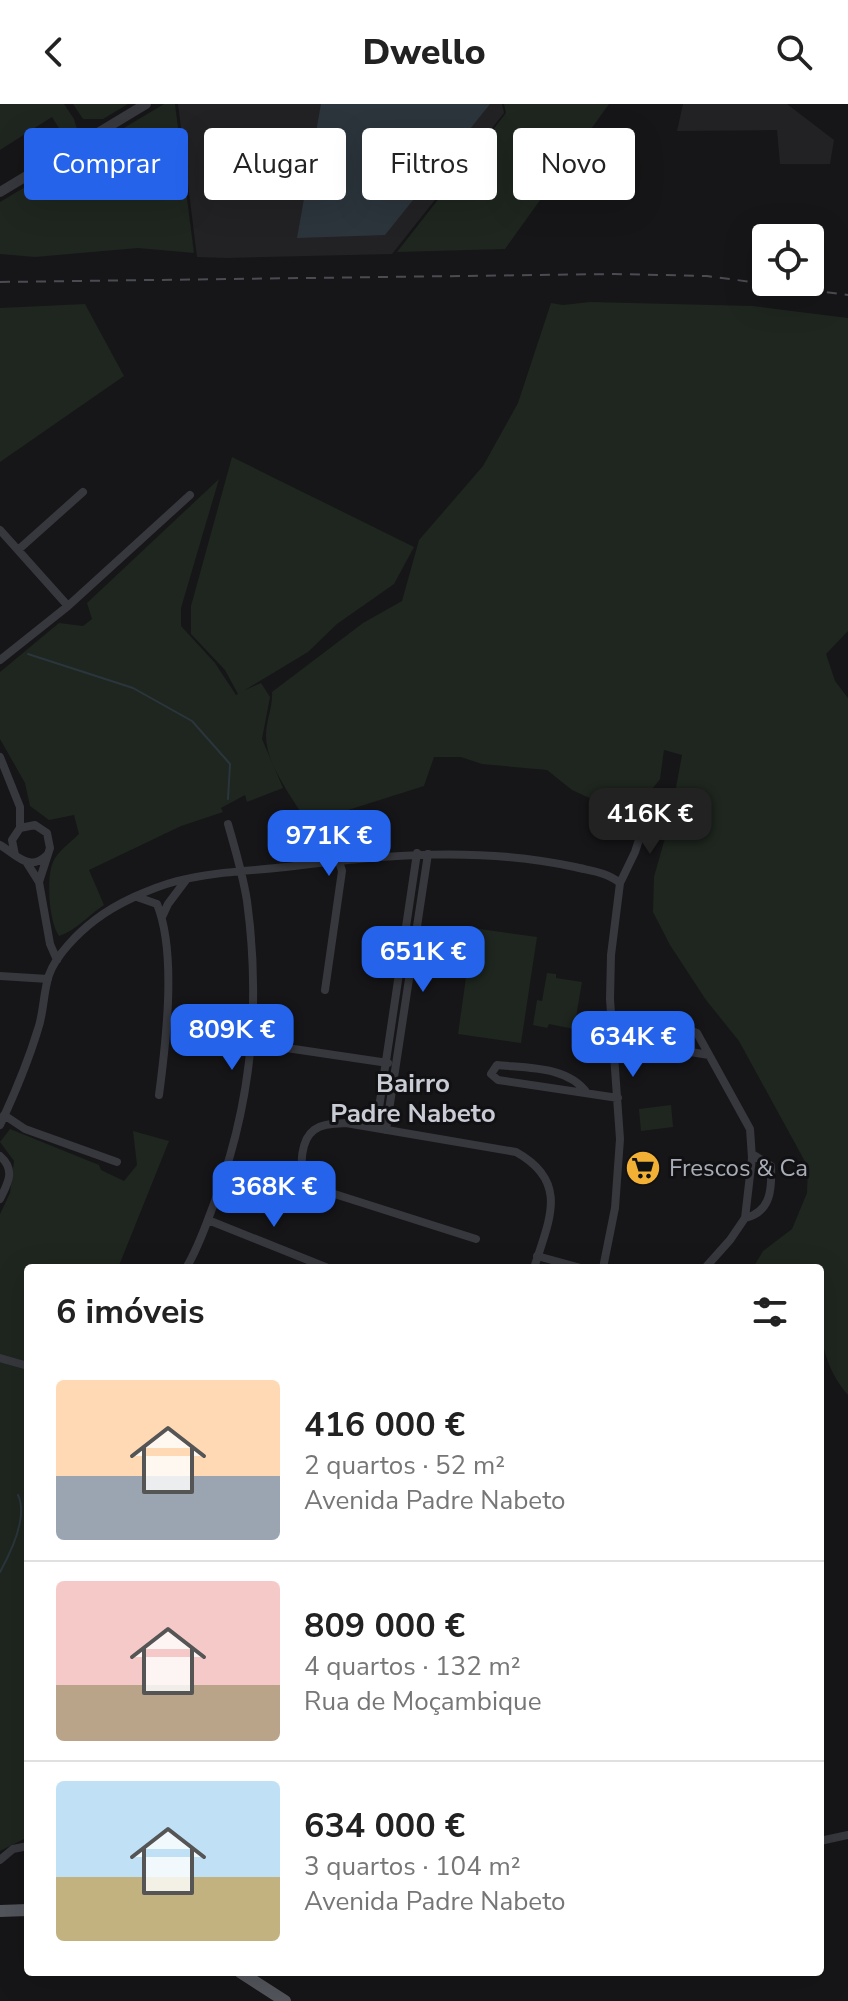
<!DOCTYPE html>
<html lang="pt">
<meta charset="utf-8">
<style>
:root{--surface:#fff;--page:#f2f2f2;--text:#222;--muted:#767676;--line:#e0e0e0;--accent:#2563eb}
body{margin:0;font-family:"Nunito Sans",sans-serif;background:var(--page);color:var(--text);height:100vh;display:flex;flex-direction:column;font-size:30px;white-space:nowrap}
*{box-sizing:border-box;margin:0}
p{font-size:26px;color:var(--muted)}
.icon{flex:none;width:44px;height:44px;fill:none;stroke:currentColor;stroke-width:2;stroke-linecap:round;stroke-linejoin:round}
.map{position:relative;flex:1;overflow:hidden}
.side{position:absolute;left:24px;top:1160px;width:800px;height:712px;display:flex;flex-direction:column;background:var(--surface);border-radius:8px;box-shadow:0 8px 32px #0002}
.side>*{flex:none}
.hud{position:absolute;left:24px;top:24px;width:800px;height:72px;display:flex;gap:16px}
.fabs{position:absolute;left:752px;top:120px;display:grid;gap:16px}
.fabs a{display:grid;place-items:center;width:72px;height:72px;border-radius:8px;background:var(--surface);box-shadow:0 8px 32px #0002;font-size:40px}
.price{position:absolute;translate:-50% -68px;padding:0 18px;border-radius:16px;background:var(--accent);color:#fff;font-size:26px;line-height:52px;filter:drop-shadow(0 2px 4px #0008)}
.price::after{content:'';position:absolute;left:50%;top:48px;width:24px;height:18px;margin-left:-12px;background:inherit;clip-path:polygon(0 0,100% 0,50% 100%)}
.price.on{background:#222;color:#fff}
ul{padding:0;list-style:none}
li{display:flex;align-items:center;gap:24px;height:200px;padding:0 32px}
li+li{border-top:2px solid var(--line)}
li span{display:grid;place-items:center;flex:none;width:224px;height:160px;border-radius:8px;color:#555}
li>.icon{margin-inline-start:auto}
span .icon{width:96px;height:96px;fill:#fffc;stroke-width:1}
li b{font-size:34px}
h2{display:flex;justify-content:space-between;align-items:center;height:96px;padding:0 32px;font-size:34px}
.chip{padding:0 28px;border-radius:8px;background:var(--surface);box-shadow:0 8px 32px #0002;font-size:28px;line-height:72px}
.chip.on{background:var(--accent);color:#fff}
header{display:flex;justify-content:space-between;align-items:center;height:104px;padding:0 32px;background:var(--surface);font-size:36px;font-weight:800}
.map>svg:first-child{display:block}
</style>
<header><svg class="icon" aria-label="back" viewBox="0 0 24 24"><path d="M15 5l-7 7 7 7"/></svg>Dwello<svg class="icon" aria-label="search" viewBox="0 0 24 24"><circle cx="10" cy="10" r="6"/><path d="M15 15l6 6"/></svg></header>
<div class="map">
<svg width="848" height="1897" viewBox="0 0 848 1897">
<rect width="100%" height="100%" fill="#161618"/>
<path fill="#222225" d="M 178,0 L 502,0 L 504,9 L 392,150 L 226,154 L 197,153 Z
M 683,0 L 787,0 L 834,36 L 830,60 L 780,60 L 777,26 L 677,27 Z"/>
<path fill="#1e261f" d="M 0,0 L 64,0 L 74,15 L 79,32 L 69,40 L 52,13 L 0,46 Z
M 73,0 L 128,0 L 103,15 L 83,15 Z
M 164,0 L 175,0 L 194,149 L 138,144 L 35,153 L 0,150 L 0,98 Z
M 504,0 L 609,0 L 505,145 L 397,148 L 506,9 Z
M 590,198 L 753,202 L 848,214 L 848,527 L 826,550 L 835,577 L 848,594 L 848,1291 C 815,1253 820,1211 820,1164 L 753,1164 L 763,1147 L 792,1125 L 807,1089 L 808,1063 L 739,937 L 706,896 L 670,841 L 653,808 L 654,773 L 670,716 L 682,651 L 664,646 L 660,675 L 646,693 L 616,699 L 596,697 L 572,686 L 547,666 L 482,660 L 461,653 L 434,653 L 424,682 L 307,719 C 293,694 266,661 266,632 C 266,616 273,603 272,588 L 363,519 L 402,497 L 419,436 L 483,362 L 518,299 L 551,199 L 563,201 Z
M 85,200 L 124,272 L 0,358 L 0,204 Z
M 232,353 L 414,443 L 394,480 L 337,520 L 308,548 L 245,586 L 261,579 L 270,593 L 262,635 L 283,684 L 247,698 L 245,691 L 221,704 L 223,708 L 181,722 L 89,766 L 104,801 C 89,811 75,827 59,832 C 49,818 46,774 53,758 C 57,748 71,738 79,730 L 74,711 L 49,716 L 30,702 L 25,679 L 0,635 L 0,568 L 59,519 L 83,522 L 92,515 L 87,499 L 219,375 L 181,504 L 181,522 L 215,559 L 236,591 L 238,590 L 225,566 L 191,530 L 191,502 Z
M 473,824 L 537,833 L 521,939 L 458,930 Z
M 547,869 L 556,870 L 556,874 L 582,878 L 574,925 L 549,920 L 547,924 L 533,921 L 537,896 L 542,897 Z
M 671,1001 L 673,1023 L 641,1027 L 639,1005 Z
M 10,1025 L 99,1061 L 101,1066 L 124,1077 L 137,1061 L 133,1027 L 169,1037 L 118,1164 L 28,1164 L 28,1733 L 0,1747 L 0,1110 L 10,1089 L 14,1057 L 0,1038 Z"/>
<path fill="#2c353c" d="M 321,0 L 490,0 L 385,131 L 297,134 Z
M271 41a12 12 0 1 1 24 0a12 12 0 1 1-24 0Z
M266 69a13 13 0 1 1 26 0a13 13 0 1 1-26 0Z"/>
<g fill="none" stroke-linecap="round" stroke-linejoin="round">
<path stroke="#2c353c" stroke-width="2" d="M 28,550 L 133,584 L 192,617 L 230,660 L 228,695
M 0,1468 C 11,1448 28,1412 18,1391"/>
<path stroke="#37383d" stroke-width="8" d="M 0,426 L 68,502
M 18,446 L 83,388
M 0,556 L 68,502 L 190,391
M 0,653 L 20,703 L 20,724
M 0,741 C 16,750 29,769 47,751
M 15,751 L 12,736 L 20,724 L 35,721 L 47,729 L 50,744 L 39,778
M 27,759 L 39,778 L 50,840 L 57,856
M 137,793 L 157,800 C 177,849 166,938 159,991
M 162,813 L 168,800 L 186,776
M 0,872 L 48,875
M 325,886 L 342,767 L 339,757
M 253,939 L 388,959
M 587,989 C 568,962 527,964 497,961 L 491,970 L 498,976 L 618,994
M 4,1011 L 25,1025 L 117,1058
M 0,1021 C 15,989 28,958 38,925 C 44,908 43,889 49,871 C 56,851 78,829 95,816 C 117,799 151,784 177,777 C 212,768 250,767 286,763 C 383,751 479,742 575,763 C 591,767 607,768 620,779
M 376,1024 L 417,749
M 386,1026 L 428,750
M 0,1052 C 16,1066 8,1079 0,1095
M 745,1114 C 771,1108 772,1085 771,1062 L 752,1050
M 208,1116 L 328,1164
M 476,1135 L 325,1087 C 320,1083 312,1079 308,1075 C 297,1063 302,1035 314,1026 C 323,1019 336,1020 346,1019 L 516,1048 C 570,1078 549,1116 534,1164
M 537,1152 L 581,1164
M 186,1164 C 199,1143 206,1120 215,1097 C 252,999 261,900 247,797 C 243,771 235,745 228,720
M 603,1164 L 615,1104 L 620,1035 L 610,895 L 611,851 L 620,779 L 635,748 L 647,711
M 705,1164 L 730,1136 L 745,1114 L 752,1054 L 750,1025 L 697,929 C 683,923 656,917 656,939 L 660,943 L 709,951
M 0,1254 L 28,1262
M 820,1737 L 848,1731
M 0,1756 L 13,1745 L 28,1742"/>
<path stroke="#37383d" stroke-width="10" d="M 0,88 L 146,0"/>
<path stroke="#53555c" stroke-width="12" d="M 0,1807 L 28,1806
M 240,1868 L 285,1897"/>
<path stroke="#4a4c52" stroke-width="2" stroke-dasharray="10 8" stroke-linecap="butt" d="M 0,178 L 614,170 L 707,172 L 848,191"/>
</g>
<defs>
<g id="supermarket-disc" transform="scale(1.8)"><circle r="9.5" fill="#f2b134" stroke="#111113"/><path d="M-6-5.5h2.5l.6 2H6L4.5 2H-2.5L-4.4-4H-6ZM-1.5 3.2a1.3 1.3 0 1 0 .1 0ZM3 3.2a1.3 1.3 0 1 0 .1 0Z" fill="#111"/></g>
</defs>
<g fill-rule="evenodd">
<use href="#supermarket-disc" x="643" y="1064"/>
</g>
<g text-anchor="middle" stroke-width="6" stroke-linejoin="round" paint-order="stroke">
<g font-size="24" fill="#a8adb8" stroke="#111113" text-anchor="start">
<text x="669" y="1072">Frescos &amp; Ca</text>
</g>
<g font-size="26" font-weight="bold" fill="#c9ccd4" stroke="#111113">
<text x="413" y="988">Bairro<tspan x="413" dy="30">Padre Nabeto</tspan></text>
</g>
</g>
</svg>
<div class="fabs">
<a><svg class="icon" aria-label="locate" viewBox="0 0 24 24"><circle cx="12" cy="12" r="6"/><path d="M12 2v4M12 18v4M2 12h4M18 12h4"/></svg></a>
</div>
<b class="price on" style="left:650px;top:752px">416K €</b>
<b class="price" style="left:329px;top:774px">971K €</b>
<b class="price" style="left:423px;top:890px">651K €</b>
<b class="price" style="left:232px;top:968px">809K €</b>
<b class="price" style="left:633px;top:975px">634K €</b>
<b class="price" style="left:274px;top:1125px">368K €</b>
<div class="hud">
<a class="chip on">Comprar</a>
<a class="chip">Alugar</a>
<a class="chip">Filtros</a>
<a class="chip">Novo</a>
</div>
<section class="side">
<h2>6 imóveis<svg class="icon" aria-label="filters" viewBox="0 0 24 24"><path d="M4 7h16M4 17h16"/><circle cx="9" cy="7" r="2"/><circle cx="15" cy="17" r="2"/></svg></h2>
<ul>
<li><span style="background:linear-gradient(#ffd9b3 60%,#9aa5b1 0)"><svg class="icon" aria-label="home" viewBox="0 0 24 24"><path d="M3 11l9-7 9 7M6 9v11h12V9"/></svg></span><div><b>416 000 €</b><p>2 quartos · 52 m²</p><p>Avenida Padre Nabeto</p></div></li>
<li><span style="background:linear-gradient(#f6c9c9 65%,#b9a48a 0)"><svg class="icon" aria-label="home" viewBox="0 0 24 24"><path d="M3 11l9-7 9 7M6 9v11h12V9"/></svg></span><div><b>809 000 €</b><p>4 quartos · 132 m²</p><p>Rua de Moçambique</p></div></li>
<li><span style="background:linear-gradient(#bfe0f5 60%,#c2b280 0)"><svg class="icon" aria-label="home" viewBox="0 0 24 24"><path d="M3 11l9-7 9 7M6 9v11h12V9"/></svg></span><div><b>634 000 €</b><p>3 quartos · 104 m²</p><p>Avenida Padre Nabeto</p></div></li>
</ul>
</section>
</div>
